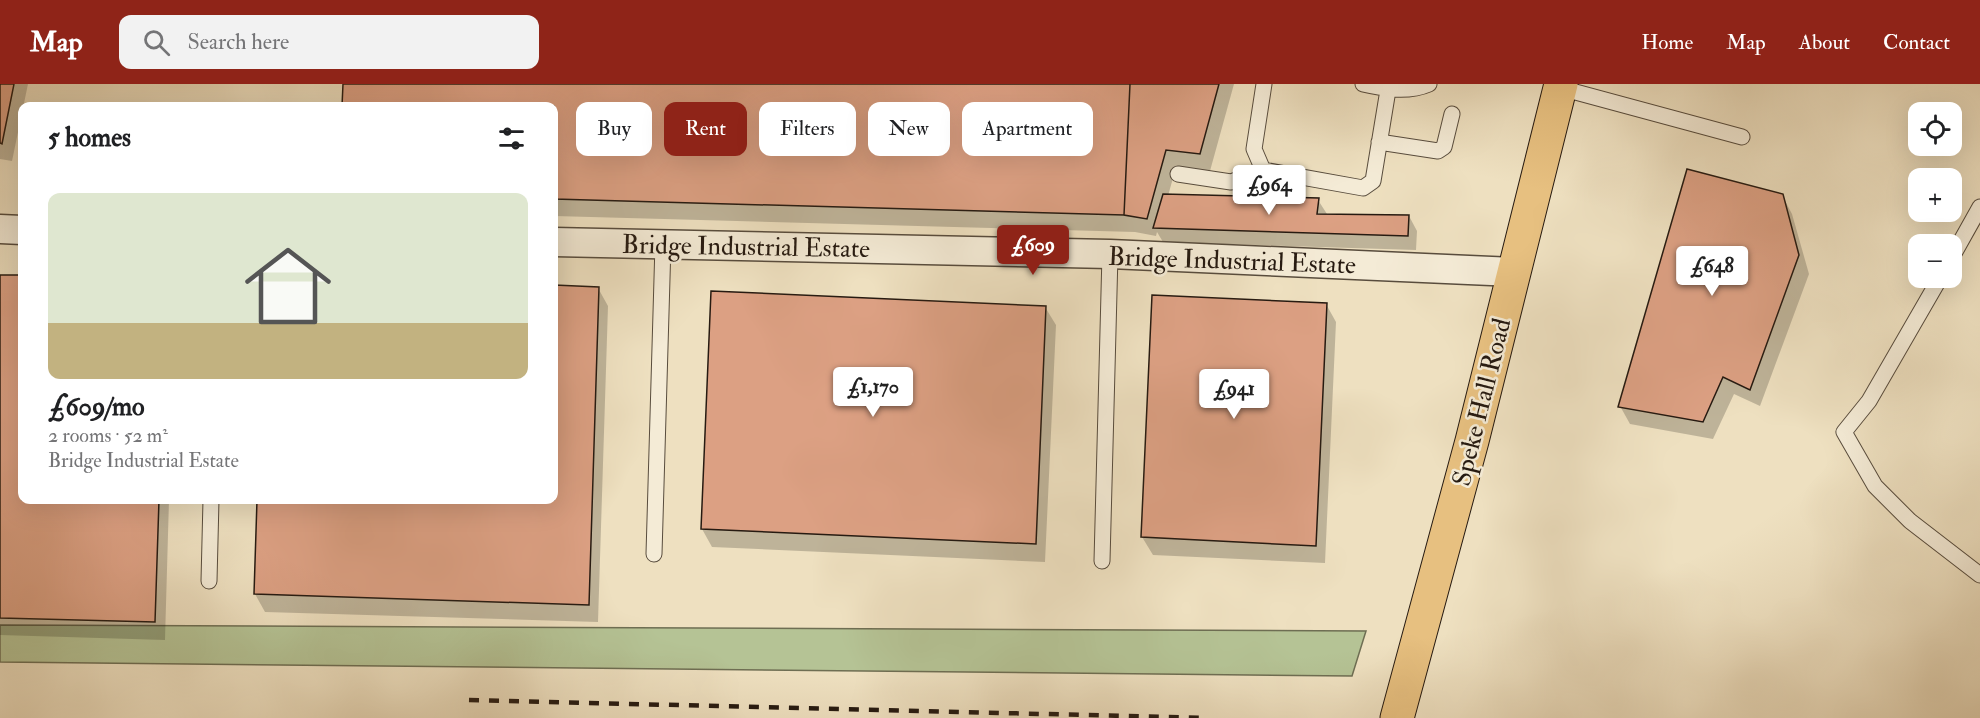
<!DOCTYPE html>
<meta charset="utf-8">
<style>
:root{--surface:#fff;--page:#f2f2f2;--text:#202124;--muted:#757577;--line:#e0e0e0;--accent:#8f2418}
body{margin:0;font-family:"IM FELL Double Pica",serif;background:var(--page);color:var(--text);height:100vh;display:flex;flex-direction:column;font-size:22px;white-space:nowrap}
*{box-sizing:border-box;margin:0}
p{font-size:20px;color:var(--muted)}
.icon{flex:none;width:33px;height:33px;fill:none;stroke:currentColor;stroke-width:2;stroke-linecap:round;stroke-linejoin:round}
.map{position:relative;flex:1;overflow:hidden}
.drawer{position:absolute;left:18px;top:18px;width:540px;height:402px;display:flex;flex-direction:column;background:var(--surface);border-radius:12px;box-shadow:0 6px 24px #0002}
.drawer>*{flex:none}
.hud{position:absolute;left:576px;top:18px;width:570px;height:54px;display:flex;gap:12px}
.buttons{position:absolute;left:1908px;top:18px;display:grid;gap:12px}
.buttons a{display:grid;place-items:center;width:54px;height:54px;border-radius:12px;background:var(--surface);box-shadow:0 6px 24px #0002;font-size:30px}
.price{position:absolute;translate:-50% -51px;padding:0 14px;border-radius:6px;background:#fff;color:#222;font-size:20px;line-height:39px;filter:drop-shadow(0 2px 3px #0008)}
.price::after{content:'';position:absolute;left:50%;top:36px;width:18px;height:14px;margin-left:-9px;background:inherit;clip-path:polygon(0 0,100% 0,50% 100%)}
.price.active{background:var(--accent);color:#fff}
ul{padding:0;list-style:none}
li{display:grid;align-content:center;gap:12px;height:318px;padding:0 30px}
li+li{border-top:2px solid var(--line)}
li span{display:grid;place-items:center;height:186px;border-radius:12px;color:#555}
li>.icon{margin-inline-start:auto}
span .icon{width:108px;height:108px;fill:#fffc;stroke-width:1}
li b{font-size:26px}
h2{display:flex;justify-content:space-between;align-items:center;height:72px;padding:0 30px;font-size:26px}
.chip{padding:0 21px;border-radius:12px;background:var(--surface);box-shadow:0 6px 24px #0002;font-size:21px;line-height:54px}
.chip.active{background:var(--accent);color:#fff}
header{display:flex;align-items:center;gap:36px;box-sizing:border-box;height:84px;padding:0 30px;background:var(--accent);color:#fff}
header strong{font-size:28px}
nav{display:flex;gap:33px;margin-inline-start:auto;font-size:21px}
.search{width:420px;height:54px;background:var(--page);display:flex;align-items:center;gap:15px;box-sizing:border-box;padding:0 21px;border-radius:12px;color:var(--muted);font-size:22px}
.map>svg:first-child{display:block}
</style>
<header>
<strong>Map</strong>
<div class="search"><svg class="icon" aria-label="search" viewBox="0 0 24 24"><circle cx="10" cy="10" r="6"/><path d="M15 15l6 6"/></svg>Search here</div>
<nav><a>Home</a><a>Map</a><a>About</a><a>Contact</a></nav>
</header>
<div class="map">
<svg width="1980" height="634" viewBox="0 0 1980 634">
<rect width="100%" height="100%" fill="#eee0c0"/>
<filter id="stains"><feTurbulence type="fractalNoise" baseFrequency=".00333" numOctaves="4"/><feColorMatrix values="0 0 0 0 .2 0 0 0 0 .09 0 0 0 0 .02 0 0 0 .5 -.17"/></filter>
<radialGradient id="worn" r=".72"><stop offset=".6" stop-color="#630" stop-opacity="0"/><stop offset="1" stop-color="#630" stop-opacity=".3"/></radialGradient>
<path fill="#b5c395" stroke="#6e6e53" stroke-width="1.5" d="M 0,541 L 1366,547 L 1352,592 L 0,578 Z"/>
<path fill="#0003" d="M 0,0 L 28,0 L 12,77 L 0,75 Z
M 344,0 L 1234,0 L 1210,87 L 1176,83 L 1168,112 L 1318,116 L 1327,130 L 1409,132 L 1417,147 L 1416,166 L 1163,158 L 1157,148 L 1156,152 L 1135,148 L 554,132 L 554,22 L 343,22 Z
M 1782,111 L 1792,130 L 1809,190 L 1760,322 L 1734,310 L 1713,355 L 1630,340 L 1620,322 Z
M 0,192 L 22,193 L 22,416 L 169,416 L 165,556 L 0,551 Z
M 554,203 L 598,204 L 608,222 L 598,538 L 265,528 L 255,510 L 258,416 L 554,416 Z
M 1326,220 L 1336,238 L 1325,479 L 1153,471 L 1142,453 Z
M 1045,223 L 1056,241 L 1045,478 L 712,463 L 702,445 Z"/>
<path fill="#dca083" stroke="#261a11" stroke-width="1.5" d="M 0,0 L 14,0 L 2,60 L 0,59 Z
M 343,0 L 1130,0 L 1124,131 L 554,115 L 554,22 L 342,22 Z
M 1130,0 L 1219,0 L 1200,70 L 1166,66 L 1147,135 L 1124,131 Z
M 1687,85 L 1783,110 L 1799,171 L 1750,306 L 1723,293 L 1703,338 L 1618,323 Z
M 1163,110 L 1319,114 L 1317,130 L 1409,131 L 1408,152 L 1153,144 Z
M 0,191 L 22,191 L 22,416 L 159,416 L 155,538 L 0,534 Z
M 554,201 L 599,203 L 589,521 L 254,510 L 257,416 L 554,416 Z
M 711,207 L 1046,222 L 1036,460 L 701,445 Z
M 1152,211 L 1327,219 L 1316,462 L 1141,453 Z"/>
<g fill="none" stroke-linecap="round" stroke-linejoin="round">
<g stroke="#584c3d" stroke-width="17">
<path id="service" d="M 1264,0 L 1254,65 L 1263,86 L 1363,104 L 1373,97 L 1388,6
M 1363,0 C 1385,5 1408,9 1429,0
M 1557,3 L 1742,53
M 1379,58 L 1438,67 L 1444,63 L 1452,30
M 1178,90 L 1231,98 L 1263,86
M 1952,173 L 1980,123
M 1940,194 L 1869,317 L 1844,348 L 1875,402 L 1910,437 L 1980,491
M 654,470 L 663,160
M 1102,477 L 1110,170
M 209,497 L 211,416"/>
</g>
<g stroke="#584c3d" stroke-width="31">
<path id="minor" d="M 0,145 L 22,146
M 554,158 L 1110,170 L 1514,188"/>
</g>
<g stroke="#261a11" stroke-width="35">
<path id="trunk" d="M 1397,634 L 1472,357 L 1561,0"/>
</g>
<use href="#service" stroke="#f4ebd6" stroke-width="15"/>
<use href="#minor" stroke="#f4ebd6" stroke-width="28"/>
<use href="#trunk" stroke="#e7c080" stroke-width="33"/>
<path stroke="#261a11" stroke-width="4.5" stroke-dasharray="10 10" stroke-linecap="butt" d="M 469,616 L 1208,634"/>
</g>
<g text-anchor="middle" stroke-width="5" stroke-linejoin="round" paint-order="stroke">
<g font-size="26" fill="#261a11" stroke="#f4ebd6">
<text transform="translate(746 162) rotate(1)" y="9">Bridge Industrial Estate</text>
<text transform="translate(1232 176) rotate(2)" y="9">Bridge Industrial Estate</text>
<text transform="translate(1481 318) rotate(-76)" y="9">Speke Hall Road</text>
</g>
</g>
<rect width="100%" height="100%" filter="url(#stains)"/>
<rect width="100%" height="100%" fill="url(#worn)"/>
</svg>
<div class="buttons">
<a><svg class="icon" aria-label="locate" viewBox="0 0 24 24"><circle cx="12" cy="12" r="6"/><path d="M12 2v4M12 18v4M2 12h4M18 12h4"/></svg></a>
<a>+</a>
<a>−</a>
</div>
<b class="price" style="left:1269px;top:132px">£964</b>
<b class="price active" style="left:1033px;top:192px">£609</b>
<b class="price" style="left:1712px;top:213px">£648</b>
<b class="price" style="left:873px;top:334px">£1,170</b>
<b class="price" style="left:1234px;top:336px">£941</b>
<div class="hud">
<a class="chip">Buy</a>
<a class="chip active">Rent</a>
<a class="chip">Filters</a>
<a class="chip">New</a>
<a class="chip">Apartment</a>
</div>
<section class="drawer">
<h2>5 homes<svg class="icon" aria-label="filters" viewBox="0 0 24 24"><path d="M4 7h16M4 17h16"/><circle cx="9" cy="7" r="2"/><circle cx="15" cy="17" r="2"/></svg></h2>
<ul>
<li><span style="background:linear-gradient(#dfe7d0 70%,#c2b280 0)"><svg class="icon" aria-label="home" viewBox="0 0 24 24"><path d="M3 11l9-7 9 7M6 9v11h12V9"/></svg></span><div><b>£609/mo</b><p>2 rooms · 52 m²</p><p>Bridge Industrial Estate</p></div></li>
</ul>
</section>
</div>
